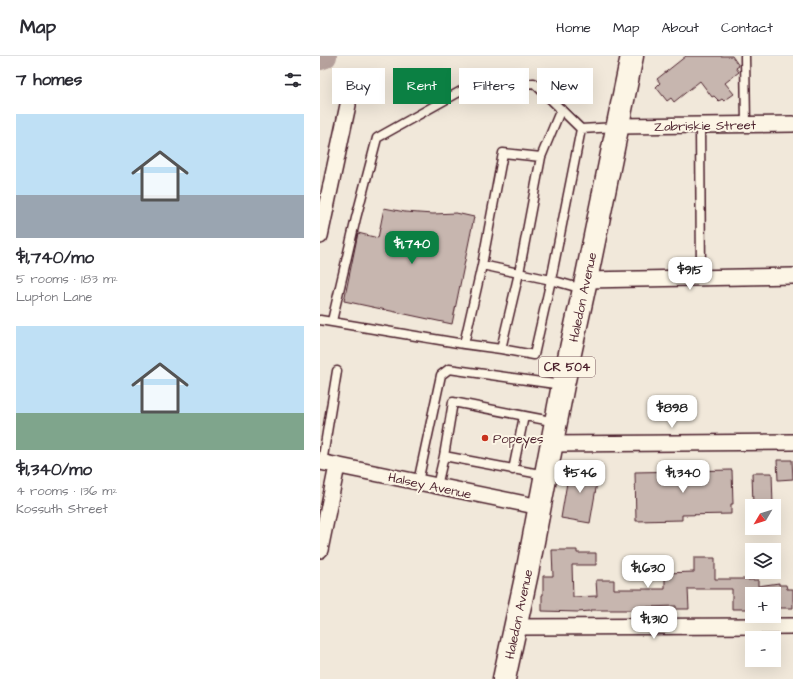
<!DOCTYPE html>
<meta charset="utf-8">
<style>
:root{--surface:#fff;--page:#f7f7f7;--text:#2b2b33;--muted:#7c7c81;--line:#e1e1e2;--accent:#0b8043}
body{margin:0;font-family:"Architects Daughter",sans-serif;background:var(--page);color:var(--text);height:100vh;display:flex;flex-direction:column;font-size:15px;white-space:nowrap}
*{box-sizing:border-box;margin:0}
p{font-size:13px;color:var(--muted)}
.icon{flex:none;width:22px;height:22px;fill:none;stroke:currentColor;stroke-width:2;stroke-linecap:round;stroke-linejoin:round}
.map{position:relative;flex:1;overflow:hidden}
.drawer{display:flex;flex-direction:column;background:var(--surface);width:320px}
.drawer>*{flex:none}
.hud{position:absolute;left:12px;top:12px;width:380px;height:36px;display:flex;gap:8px}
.needle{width:26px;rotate:232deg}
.controls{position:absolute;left:425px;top:443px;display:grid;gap:8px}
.controls a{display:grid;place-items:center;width:36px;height:36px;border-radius:0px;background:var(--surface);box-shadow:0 4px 16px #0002;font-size:20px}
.price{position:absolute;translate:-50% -34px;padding:0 9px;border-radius:8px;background:#fff;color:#222;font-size:13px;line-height:26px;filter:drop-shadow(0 1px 2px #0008)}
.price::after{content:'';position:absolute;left:50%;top:24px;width:12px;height:9px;margin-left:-6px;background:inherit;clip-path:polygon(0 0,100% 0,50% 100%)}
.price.selected{background:var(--accent);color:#fff}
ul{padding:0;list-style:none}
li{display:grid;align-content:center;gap:8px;height:212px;padding:0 16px}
li span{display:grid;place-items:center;height:124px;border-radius:0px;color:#555}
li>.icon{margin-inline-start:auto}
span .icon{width:72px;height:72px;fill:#fffc;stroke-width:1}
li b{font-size:17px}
h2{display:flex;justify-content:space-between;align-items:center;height:48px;padding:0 16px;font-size:17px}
.pill{padding:0 14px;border-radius:0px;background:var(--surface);box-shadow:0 4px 16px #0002;font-size:14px;line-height:36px}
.pill.selected{background:var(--accent);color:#fff}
header{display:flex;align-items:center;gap:24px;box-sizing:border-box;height:56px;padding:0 20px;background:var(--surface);border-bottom:1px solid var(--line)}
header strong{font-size:19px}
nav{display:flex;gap:22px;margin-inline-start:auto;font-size:14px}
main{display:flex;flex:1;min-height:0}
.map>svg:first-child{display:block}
</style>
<header>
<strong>Map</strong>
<nav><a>Home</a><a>Map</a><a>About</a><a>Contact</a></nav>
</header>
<main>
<section class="drawer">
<h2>7 homes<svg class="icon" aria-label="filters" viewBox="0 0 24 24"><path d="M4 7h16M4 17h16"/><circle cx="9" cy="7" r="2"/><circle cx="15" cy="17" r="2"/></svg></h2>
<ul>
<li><span style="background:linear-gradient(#bfe0f5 65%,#9aa5b1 0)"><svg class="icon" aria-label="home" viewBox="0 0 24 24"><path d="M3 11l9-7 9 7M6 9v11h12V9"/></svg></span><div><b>$1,740/mo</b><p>5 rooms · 183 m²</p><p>Lupton Lane</p></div></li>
<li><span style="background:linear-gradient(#bfe0f5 70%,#7fa58c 0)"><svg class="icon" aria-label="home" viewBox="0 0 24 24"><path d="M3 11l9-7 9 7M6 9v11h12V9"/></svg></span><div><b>$1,340/mo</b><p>4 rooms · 136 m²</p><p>Kossuth Street</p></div></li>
</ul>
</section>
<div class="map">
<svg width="473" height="623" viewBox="0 0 473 623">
<rect width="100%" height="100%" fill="#f1e8da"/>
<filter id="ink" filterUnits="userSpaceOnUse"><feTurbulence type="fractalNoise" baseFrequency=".025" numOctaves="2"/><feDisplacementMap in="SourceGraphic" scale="8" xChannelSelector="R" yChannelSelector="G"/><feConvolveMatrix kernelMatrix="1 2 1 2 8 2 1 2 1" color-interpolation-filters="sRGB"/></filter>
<g filter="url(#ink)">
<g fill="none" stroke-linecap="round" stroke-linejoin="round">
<path stroke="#b6a19c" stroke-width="24" d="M 0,2 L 5,0"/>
</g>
<path fill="#c7b6af" stroke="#4a1f2b" d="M 366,0 L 412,0 L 419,10 L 416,12 L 419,16 L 405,27 L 414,38 L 404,45 L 402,43 L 399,45 L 394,40 L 392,41 L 380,25 L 354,46 L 351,42 L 347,45 L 336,31 L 340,27 L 337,23 Z
M 64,152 L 85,156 L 113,158 L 136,157 L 154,161 L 132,268 L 24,245 L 38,177 L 58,182 Z
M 457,404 L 472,404 L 473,423 L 458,424 Z
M 250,409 L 279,415 L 270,467 L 241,462 Z
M 412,414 L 413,448 L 411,448 L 411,458 L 362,459 L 362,464 L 316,465 L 315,416 Z
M 432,417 L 452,417 L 453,450 L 433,450 Z
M 232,494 L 257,494 L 257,497 L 276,497 L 276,509 L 252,509 L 253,541 L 277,540 L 276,524 L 294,524 L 294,533 L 345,533 L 345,517 L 374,516 L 374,502 L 395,502 L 395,523 L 428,523 L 428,524 L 438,524 L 438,530 L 459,527 L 459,529 L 466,529 L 467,533 L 473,533 L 473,552 L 454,552 L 454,538 L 432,538 L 432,553 L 412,553 L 412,533 L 368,533 L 369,553 L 356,553 L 356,550 L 327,551 L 327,554 L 271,554 L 271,555 L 258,556 L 222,555 L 222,539 L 223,539 L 223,520 L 233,520 Z"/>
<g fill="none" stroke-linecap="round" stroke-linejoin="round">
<g stroke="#4a1f2b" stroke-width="11">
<path id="lane" d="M 425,0 L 426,69
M 241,53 L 221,101 L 183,97 L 162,209 L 231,224 L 261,73 L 296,71
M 380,69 L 381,221
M 0,264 L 144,288 L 181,293 L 214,299 L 231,224 L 263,233
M 12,265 L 36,162 L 57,82 L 141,35 L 214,27 L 261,73
M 144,288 L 162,209
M 181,293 L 199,217 L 221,101
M 2,407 L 17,315
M 193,414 L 204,360
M 225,419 L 124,400 L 133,346 L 236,366
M 98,426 L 121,319 L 129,313 L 242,329
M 117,430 L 124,400"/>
</g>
<g stroke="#4a1f2b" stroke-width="18">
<path id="street" d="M 297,70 L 473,68
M 0,180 L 28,49
M 266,224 L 473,220
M 232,388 L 473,386
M 0,406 L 220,451
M 0,494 L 17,410
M 195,571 L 473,570"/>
</g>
<g stroke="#4a1f2b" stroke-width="25">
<path id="primary" d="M 184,623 L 207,517 L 243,329 L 266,224 L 312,0"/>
</g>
<use href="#lane" stroke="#fcf5e5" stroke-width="8"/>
<use href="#street" stroke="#fcf5e5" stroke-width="15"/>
<use href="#primary" stroke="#fcf5e5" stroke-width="22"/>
</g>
</g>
<circle fill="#c8321e" stroke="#fcf5e5" stroke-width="1.5" cx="165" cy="382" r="4"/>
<g text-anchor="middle" stroke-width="4" stroke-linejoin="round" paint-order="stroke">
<rect fill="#fcf5e5" stroke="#7f5f63" stroke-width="1" x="219" y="301" width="56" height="20" rx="3"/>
<g font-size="12" font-weight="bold" fill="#4a1f2b">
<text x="247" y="315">CR 504</text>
</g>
<g font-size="13" fill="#4a1f2b" stroke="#fcf5e5">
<text transform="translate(385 69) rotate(-1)" y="5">Zabriskie Street</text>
<text transform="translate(262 241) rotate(-78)" y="5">Haledon Avenue</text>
<text transform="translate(110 429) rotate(12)" y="5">Halsey Avenue</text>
<text transform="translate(198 558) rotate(-78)" y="5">Haledon Avenue</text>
</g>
<g font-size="13" fill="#4a1f2b" stroke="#fcf5e5" text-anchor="start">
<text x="173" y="387">Popeyes</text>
</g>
</g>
</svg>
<div class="controls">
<a><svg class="needle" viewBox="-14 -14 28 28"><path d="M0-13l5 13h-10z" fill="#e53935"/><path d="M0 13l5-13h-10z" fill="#7c7c81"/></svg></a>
<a><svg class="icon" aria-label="layers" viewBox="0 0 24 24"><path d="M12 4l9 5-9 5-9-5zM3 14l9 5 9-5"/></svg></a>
<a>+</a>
<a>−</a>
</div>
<b class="price selected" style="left:92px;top:209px">$1,740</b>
<b class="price" style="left:370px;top:235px">$915</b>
<b class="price" style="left:352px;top:373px">$898</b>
<b class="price" style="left:260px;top:438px">$546</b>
<b class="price" style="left:363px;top:438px">$1,340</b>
<b class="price" style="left:328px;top:533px">$1,630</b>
<b class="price" style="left:334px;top:584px">$1,310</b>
<div class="hud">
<a class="pill">Buy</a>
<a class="pill selected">Rent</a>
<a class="pill">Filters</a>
<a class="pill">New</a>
</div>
</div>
</main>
